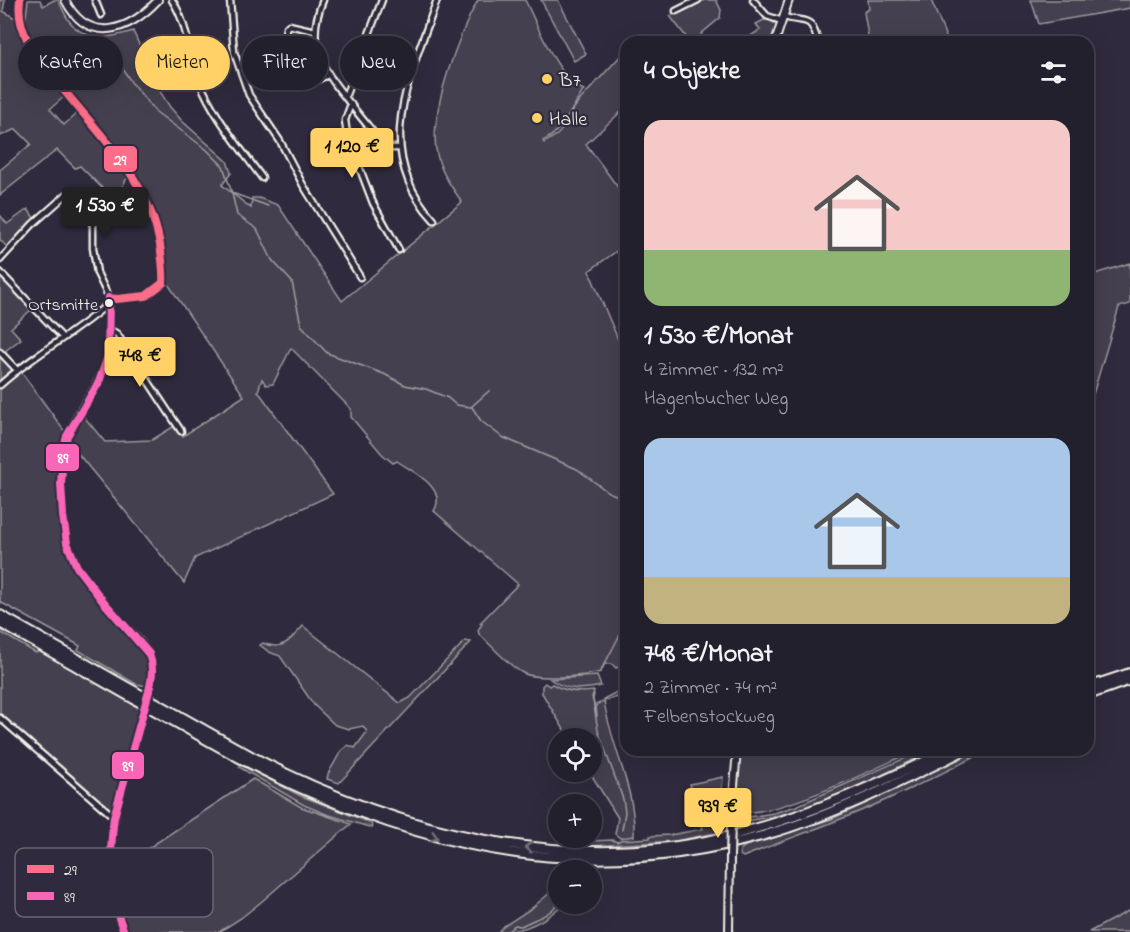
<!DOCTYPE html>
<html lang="de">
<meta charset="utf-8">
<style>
:root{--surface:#23202e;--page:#2f2d3a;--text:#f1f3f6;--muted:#a3a3aa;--line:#403e4a;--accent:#ffd166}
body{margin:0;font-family:"Indie Flower",sans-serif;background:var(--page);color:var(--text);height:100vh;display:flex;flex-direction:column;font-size:22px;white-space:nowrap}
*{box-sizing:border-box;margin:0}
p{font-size:20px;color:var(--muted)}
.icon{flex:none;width:33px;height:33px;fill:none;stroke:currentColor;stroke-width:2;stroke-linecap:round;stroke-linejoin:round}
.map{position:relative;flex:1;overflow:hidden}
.panel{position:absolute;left:620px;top:36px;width:474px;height:720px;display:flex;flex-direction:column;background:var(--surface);border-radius:18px;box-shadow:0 6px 24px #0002,0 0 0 2px var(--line)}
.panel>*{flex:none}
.hud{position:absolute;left:18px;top:36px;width:512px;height:54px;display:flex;gap:12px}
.fabs{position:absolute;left:548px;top:728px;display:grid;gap:12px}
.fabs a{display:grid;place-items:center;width:54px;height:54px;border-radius:50%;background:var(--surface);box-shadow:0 6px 24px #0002,0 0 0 2px var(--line);font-size:30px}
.price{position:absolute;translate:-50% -51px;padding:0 14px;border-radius:6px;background:var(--accent);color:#111;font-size:20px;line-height:39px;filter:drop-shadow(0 2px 3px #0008)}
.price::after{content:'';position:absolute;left:50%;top:36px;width:18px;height:14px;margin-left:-9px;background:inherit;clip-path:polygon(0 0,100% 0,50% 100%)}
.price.on{background:#222;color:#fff}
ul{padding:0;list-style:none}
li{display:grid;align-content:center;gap:12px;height:318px;padding:0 24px}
li span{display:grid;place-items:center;height:186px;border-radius:18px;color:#555}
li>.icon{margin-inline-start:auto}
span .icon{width:108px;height:108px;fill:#fffc;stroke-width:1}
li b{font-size:26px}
h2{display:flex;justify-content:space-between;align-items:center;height:72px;padding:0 24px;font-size:26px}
.pill{padding:0 21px;border-radius:27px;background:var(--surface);box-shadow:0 6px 24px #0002,0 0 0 2px var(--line);font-size:21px;line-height:54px}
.pill.on{background:var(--accent);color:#111}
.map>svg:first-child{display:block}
</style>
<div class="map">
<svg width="1130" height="932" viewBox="0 0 1130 932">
<rect width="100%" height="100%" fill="#2f2a3d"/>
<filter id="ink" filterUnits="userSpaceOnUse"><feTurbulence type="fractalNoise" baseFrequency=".0167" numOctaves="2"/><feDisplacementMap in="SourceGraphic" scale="12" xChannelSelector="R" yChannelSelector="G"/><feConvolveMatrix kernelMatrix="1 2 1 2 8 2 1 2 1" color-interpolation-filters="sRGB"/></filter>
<g filter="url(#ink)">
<path fill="#454050" stroke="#9c989c" stroke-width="1.5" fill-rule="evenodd" d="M 0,0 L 5,0 L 3,11 L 25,24 L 28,0 L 40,0 L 43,6 L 54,0 L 58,0 C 62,7 65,16 70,22 C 87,43 111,38 133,31 L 159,90 L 170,107 L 182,121 L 227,161 L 231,173 L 222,185 L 251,208 L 252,198 L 259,198 L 278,205 L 342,301 L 462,202 C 450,185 439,170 436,149 C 430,110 459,34 478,0 L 525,0 C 537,24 559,81 584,90 C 571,108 564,131 543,141 L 544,143 L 557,135 L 569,122 L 572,111 L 580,100 L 625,51 L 625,108 L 586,144 L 625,197 L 625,245 L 589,271 L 625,356 L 625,664 L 616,668 L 612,664 L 604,664 L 601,672 C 585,676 535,681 521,672 C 506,663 492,646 479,634 L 478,630 L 482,624 L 480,623 L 518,584 L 434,511 C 448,488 413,472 397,461 L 393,463 L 382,454 L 351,417 L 351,409 L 291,348 L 273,384 L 266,385 L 262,379 L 258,391 L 333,494 L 195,558 L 184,583 L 70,444 L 64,442 C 60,491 54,540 86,582 L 145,650 L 152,666 L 147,686 L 136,684 L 78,650 L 80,646 L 73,642 L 0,602 L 0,272 L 33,308 L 11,328 L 21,339 L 1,354 L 20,370 L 68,436 L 80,412 L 105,442 L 152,440 L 176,425 L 183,436 L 244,396 L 168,284 L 159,226 L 141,184 L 131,170 L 115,201 L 80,166 L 75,168 L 57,150 L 0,195 L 0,170 L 31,144 L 16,129 L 0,136 ZM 65,96 L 78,112 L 64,125 L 50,109 Z
M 541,0 L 558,0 L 586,54 L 574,61 Z
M 704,0 L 716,0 L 721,10 L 720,18 L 701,34 L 706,42 L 690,42 L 670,16 Z
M 868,0 L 931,0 L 948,42 L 869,42 L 864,12 L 869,9 Z
M 1031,0 L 1130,0 L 1130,8 L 1039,24 Z
M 764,20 L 770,20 L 777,26 L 772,42 L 741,42 L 760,30 L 756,24 Z
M 28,209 L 34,218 L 8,248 L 0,240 L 0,215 L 7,224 Z
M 1130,263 L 1130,304 L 1119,307 L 1088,411 L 1088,276 Z
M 303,626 L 400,703 L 410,698 L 465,641 L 471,642 L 339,783 L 327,779 L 328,774 L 341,751 L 348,745 L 355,748 L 367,732 L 363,726 L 349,729 L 335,725 L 314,705 L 280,656 L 269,652 L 260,645 L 263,643 C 281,652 291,640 303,626 Z
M 0,632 L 36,653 L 40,649 L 141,709 L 114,810 L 109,813 L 0,716 Z
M 597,676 L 601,686 C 583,690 566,691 550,679 Z
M 545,683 L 549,686 L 552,684 C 566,692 579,693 594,691 L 592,697 L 597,717 L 596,705 L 604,701 L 605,698 L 625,688 L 625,695 L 604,701 C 611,747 636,789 634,836 L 620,838 L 615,834 L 618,818 L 589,771 L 591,771 L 591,738 L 569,738 L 542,693 L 542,686 Z
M 740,750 L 916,750 C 886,763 761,826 736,809 Z
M 924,750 L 933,750 C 888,771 843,797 796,811 C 777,816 759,819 740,822 L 739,820 L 742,818 L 774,813 L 796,806 Z
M 979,750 L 988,750 C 937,776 886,802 833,822 C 803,834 772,845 743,857 L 740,855 L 740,850 L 747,845 L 832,819 Z
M 243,766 L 299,795 L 371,823 L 372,828 L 326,814 L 304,805 L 239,767 Z
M 723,777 L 719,820 L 721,832 L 675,841 L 591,846 L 590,841 L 613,840 L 617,842 L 621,840 L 650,838 L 650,836 L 670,835 L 703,829 L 690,784 Z
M 253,779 L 301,807 L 351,824 L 261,902 L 241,918 L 219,932 L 125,932 L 118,908 L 112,872 Z
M 558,886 L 558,903 L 564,903 C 546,921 524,932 498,932 L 504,926 L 532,908 Z
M 1130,910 L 1130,932 L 1089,932 Z"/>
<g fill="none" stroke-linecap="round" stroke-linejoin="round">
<path stroke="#a19ea0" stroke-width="1.5" d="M 112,51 L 131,82 L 156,112 L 206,149 L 223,166 L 232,193 L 268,206
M 232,193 L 237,215 L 257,229 L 272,260 L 292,282 L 301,325 L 327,353 L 384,374 L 405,385 L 426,389 L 448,398 L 456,405 L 471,407 L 490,390
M 472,407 L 481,421 L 502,437 L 577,469 L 608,492 L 626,499
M 601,671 L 626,623
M 594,694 L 593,699 L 598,731 L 623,799 L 625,812 L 622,830
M 558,894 L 556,898 L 558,901
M 507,932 L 515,925 L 521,926 C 533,919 551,916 558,902"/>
<g stroke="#f4f1e8" stroke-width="9">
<path id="street" d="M 20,0 C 16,30 33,51 51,74 C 94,131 151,177 161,251 C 162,261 164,273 163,283 L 146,296 L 117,299 L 109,298
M 95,0 L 101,15
M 172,0 C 188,24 188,54 199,80 C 213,116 240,147 262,178
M 230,0 L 234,52 L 249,95 L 280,141 L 303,185 L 360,277
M 323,0 C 306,41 319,65 345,97 C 357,113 370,128 383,144 L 390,148 L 399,148
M 753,0 L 767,16 L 782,21
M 676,11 L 698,0
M 784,17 C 807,24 810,14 818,42
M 315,31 L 289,25 L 286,28 L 285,35 L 302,84 L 308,84 L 328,75
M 345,97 L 382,0
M 351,104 L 345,120 L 347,135 L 373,203 L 399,250
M 434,220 C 370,152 411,75 437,0
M 0,260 L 33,224 L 67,194 L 71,193 L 93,225 L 93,248 L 97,273 L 109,298
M 0,272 L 63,338
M 109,298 C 105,317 112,338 107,357 C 100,386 79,407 68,434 C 56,462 60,528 72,555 C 82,580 103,601 121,621 C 132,633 149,647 152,664 C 154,673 151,683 149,691
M 109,329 L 117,334 L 181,431
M 0,352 L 17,370
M 0,385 C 33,355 74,334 108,304
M 0,718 L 114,817
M 124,932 C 92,854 125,786 143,710"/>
</g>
<g stroke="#f4f1e8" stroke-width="10">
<path id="secondary" d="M 65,0 C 89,46 129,31 158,0
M 775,42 L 789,0
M 731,822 L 737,750
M 729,932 L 730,857"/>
</g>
<g stroke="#f4f1e8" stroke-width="12">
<path id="highway" d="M 0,615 L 136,692
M 0,623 L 134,699
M 1088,687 L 1130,673
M 1088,695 L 1130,680
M 155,702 C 187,720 220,739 253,757 C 396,832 565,875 725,837 C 803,818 876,785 948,750
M 152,709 C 202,737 252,767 305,790 C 458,857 601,881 765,835 C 834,815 901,782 965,750"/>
</g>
<use href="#street" stroke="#2f2a3d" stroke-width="4.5"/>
<use href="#secondary" stroke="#2f2a3d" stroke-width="6"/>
<use href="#highway" stroke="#2f2a3d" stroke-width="8"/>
<g stroke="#f4f1e8" stroke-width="10" stroke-linecap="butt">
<path id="secondary-bridge" d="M 730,857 L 731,822"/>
</g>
<g stroke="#f4f1e8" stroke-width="12" stroke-linecap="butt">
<path id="highway-bridge" d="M 136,692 L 155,702
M 134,699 L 152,709"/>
</g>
<use href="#secondary-bridge" stroke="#2f2a3d" stroke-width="6"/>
<use href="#highway-bridge" stroke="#2f2a3d" stroke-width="8"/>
<g stroke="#2f2a3d" stroke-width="12">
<path id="bus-1" d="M 20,0 C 16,30 33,51 51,74 C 94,131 151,177 161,251 C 162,261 164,273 163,283 L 146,296 L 117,299 L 109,298"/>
</g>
<g stroke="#2f2a3d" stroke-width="12">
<path id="bus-2" d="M 109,298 L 108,356 L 99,382 L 67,436 L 63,452 L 61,484 L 63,516 L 67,543 L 77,567 L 102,600 L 149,654 C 154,667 152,677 149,691 L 114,817 C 109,856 109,895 124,932"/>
</g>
<use href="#bus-1" stroke="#fb6d88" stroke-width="8"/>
<use href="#bus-2" stroke="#fa66b7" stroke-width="8"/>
</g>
<defs><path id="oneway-chevron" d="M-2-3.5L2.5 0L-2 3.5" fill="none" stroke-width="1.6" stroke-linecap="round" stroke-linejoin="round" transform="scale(1.5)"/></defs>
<g stroke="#747079">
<use href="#oneway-chevron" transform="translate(434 837) rotate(16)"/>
<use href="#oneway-chevron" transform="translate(529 847) rotate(-174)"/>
</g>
</g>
<g fill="#ffd166" stroke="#2f2a3d" stroke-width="2">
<circle cx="547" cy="79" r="6"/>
<circle cx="537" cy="118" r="6"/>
</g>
<circle fill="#f4f1e8" stroke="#2f2a3d" stroke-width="2" cx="109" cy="303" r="5"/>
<g text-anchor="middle" stroke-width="4.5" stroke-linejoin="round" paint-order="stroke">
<g font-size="18" fill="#f4f1e8" stroke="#2f2a3d" text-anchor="end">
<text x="98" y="310">Ortsmitte</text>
</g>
<g font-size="20" fill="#f4f1e8" stroke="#2f2a3d" text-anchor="start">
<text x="559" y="86">B7</text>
<text x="549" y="125">Halle</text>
</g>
</g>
<rect x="15" y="848" width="198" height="69" rx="9" fill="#2f2a3d" stroke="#6a6670" stroke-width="1.5"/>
<rect x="27" y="865" width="27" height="8" fill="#fb6d88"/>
<rect x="27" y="892" width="27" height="8" fill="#fa66b7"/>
<g font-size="16" fill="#f4f1e8">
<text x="64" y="875">29</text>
<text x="64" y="902">89</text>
</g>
<g stroke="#2f2a3d" stroke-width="2">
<rect x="103" y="145" width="35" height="28" rx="6" fill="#fb6d88"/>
<rect x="45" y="443" width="35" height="29" rx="6" fill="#fa66b7"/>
<rect x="111" y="751" width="34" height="29" rx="6" fill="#fa66b7"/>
</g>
<g font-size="16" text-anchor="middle" font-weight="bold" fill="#fff">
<text x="120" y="165">29</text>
<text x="63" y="463">89</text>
<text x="128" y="771">89</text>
</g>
</svg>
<div class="fabs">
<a><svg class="icon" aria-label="locate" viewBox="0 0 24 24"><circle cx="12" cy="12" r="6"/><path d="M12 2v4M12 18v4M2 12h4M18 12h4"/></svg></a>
<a>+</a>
<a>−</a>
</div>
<b class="price" style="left:352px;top:179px">1 120 €</b>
<b class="price on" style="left:105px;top:238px">1 530 €</b>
<b class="price" style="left:140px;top:388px">748 €</b>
<b class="price" style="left:718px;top:839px">939 €</b>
<div class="hud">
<a class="pill">Kaufen</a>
<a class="pill on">Mieten</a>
<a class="pill">Filter</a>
<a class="pill">Neu</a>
</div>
<section class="panel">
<h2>4 Objekte<svg class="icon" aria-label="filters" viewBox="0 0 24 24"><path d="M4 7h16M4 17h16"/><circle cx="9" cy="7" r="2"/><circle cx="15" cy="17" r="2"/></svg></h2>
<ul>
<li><span style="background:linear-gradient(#f6c9c9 70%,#8fb573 0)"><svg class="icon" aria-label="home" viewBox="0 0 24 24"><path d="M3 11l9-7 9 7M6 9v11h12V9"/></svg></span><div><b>1 530 €/Monat</b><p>4 Zimmer · 132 m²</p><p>Hagenbucher Weg</p></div></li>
<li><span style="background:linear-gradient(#a9c7e8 75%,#c2b280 0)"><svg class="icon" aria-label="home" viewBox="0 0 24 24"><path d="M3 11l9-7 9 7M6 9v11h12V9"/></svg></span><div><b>748 €/Monat</b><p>2 Zimmer · 74 m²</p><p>Felbenstockweg</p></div></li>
</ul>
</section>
</div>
